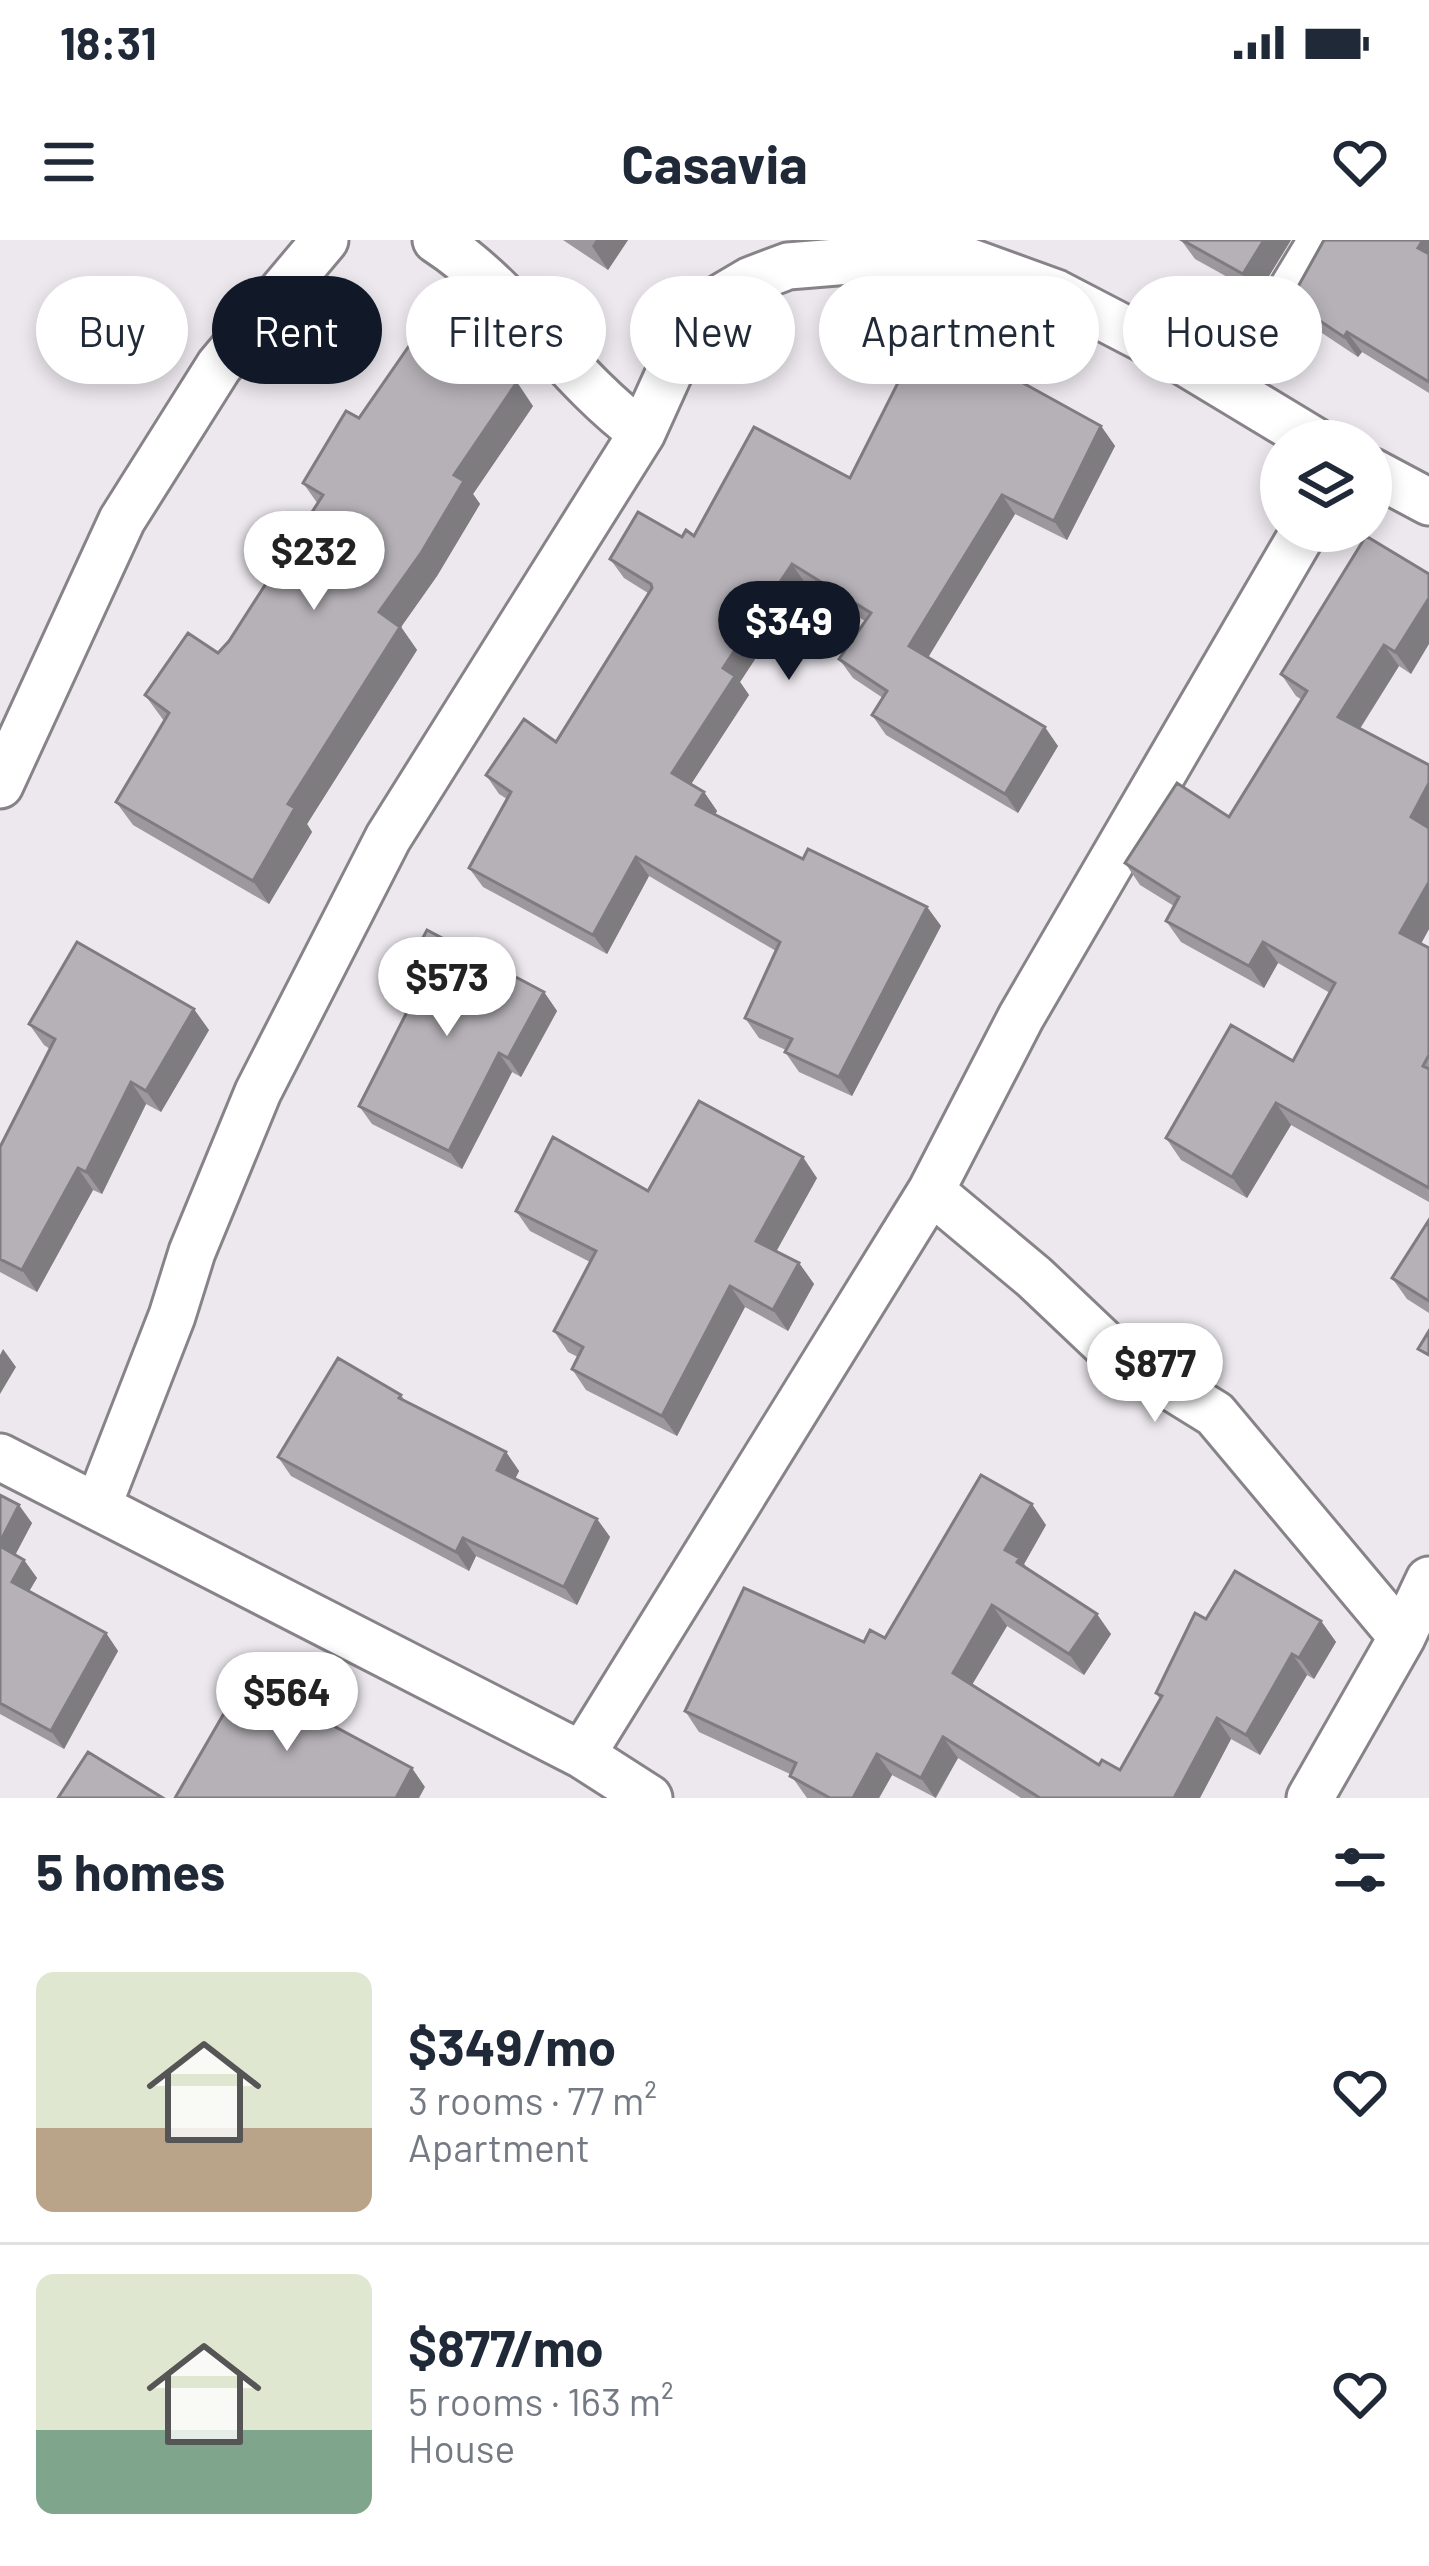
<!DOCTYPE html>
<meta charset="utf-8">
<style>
:root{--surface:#fff;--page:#f2f2f3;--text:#1f2937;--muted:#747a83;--line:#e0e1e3;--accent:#111827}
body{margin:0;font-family:Barlow,sans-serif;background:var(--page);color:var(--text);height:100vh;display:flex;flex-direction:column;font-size:45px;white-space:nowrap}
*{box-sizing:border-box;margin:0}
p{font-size:39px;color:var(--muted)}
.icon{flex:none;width:66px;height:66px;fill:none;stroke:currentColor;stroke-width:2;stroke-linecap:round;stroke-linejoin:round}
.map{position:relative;height:1558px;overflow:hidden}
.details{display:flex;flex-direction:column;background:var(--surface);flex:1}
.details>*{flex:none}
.banner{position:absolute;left:36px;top:36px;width:1359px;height:108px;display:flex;gap:24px}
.controls{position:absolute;left:1260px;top:180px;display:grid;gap:24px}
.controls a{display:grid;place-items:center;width:132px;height:132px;border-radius:50%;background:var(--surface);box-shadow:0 6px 18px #0003;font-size:60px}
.price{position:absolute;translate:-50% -102px;padding:0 27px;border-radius:42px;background:#fff;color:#222;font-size:39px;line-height:78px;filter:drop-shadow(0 3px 6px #0008)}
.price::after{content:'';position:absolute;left:50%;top:72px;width:36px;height:27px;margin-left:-18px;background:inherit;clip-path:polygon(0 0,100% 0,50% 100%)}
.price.on{background:var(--accent);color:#fff}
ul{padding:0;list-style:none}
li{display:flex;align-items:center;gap:36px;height:300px;padding:0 36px}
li+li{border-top:3px solid var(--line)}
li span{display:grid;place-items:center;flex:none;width:336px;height:240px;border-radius:18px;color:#555}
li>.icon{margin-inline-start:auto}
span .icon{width:144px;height:144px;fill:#fffc;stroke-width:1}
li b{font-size:51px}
h2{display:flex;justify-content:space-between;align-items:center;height:144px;padding:0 36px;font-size:51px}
.pill{padding:0 42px;border-radius:54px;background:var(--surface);box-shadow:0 6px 18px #0003;font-size:42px;line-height:108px}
.pill.on{background:var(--accent);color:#fff}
.status{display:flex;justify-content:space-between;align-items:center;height:84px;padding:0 60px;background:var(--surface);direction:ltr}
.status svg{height:33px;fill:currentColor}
header{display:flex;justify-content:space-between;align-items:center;height:156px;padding:0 36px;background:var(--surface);font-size:54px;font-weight:700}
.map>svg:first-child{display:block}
</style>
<div class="status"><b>18:31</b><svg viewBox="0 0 49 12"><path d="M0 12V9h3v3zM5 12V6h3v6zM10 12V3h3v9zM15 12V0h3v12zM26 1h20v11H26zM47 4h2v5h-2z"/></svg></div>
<header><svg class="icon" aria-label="menu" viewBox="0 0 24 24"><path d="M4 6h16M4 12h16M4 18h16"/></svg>Casavia<svg class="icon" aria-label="heart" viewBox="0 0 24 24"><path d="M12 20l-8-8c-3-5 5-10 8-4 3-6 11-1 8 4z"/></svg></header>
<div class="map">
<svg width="1429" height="1558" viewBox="0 0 1429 1558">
<rect width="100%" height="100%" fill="#ece8ee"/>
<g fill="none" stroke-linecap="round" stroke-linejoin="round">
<g stroke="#878389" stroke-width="51">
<path id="street" d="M 436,0 C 516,52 565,136 642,193
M 1231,150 L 1322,0
M 1371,231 L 1429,262
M 0,545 L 122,280 L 219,126 L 325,0
M 931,951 L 1034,1037 L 1110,1109 L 1215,1174 L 1402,1397
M 0,1217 L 582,1515 L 649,1558
M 98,1266 L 172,1076 L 192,1012 L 258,852 L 388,598 L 642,193 L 680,109 L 712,63 L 751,40 L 788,26 L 922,15 L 968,21 L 1056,53 L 1156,105 L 1315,201
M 582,1515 L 931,951 L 1021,777 L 1304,291
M 1310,1558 L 1402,1397 L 1429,1340"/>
</g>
<use href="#street" stroke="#fff" stroke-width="45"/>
</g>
<path fill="#9c989d" d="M 563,0 L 628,0 L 608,30 Z
M 1181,0 L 1291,0 L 1258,54 L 1195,19 Z
M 1429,0 L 1429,153 L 1362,112 L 1358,117 L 1304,81 L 1290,61 Z
M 533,166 L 473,254 L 480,264 L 437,336 L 401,387 L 417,410 L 307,584 L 312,592 L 269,664 L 133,585 L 116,562 L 164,481 L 145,455 L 218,413 L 229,401 L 318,264 L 303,243 L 359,178 Z
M 1101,186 L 1115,206 L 1067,300 L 1015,274 L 928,417 L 1058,506 L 1018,573 L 886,495 L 872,475 L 883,458 L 853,438 L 839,419 L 865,381 L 805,343 L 740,442 L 749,455 L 691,544 L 704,552 L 717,571 L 715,575 L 803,619 L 927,667 L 941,686 L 852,856 L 799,832 L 785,812 L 786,810 L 759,798 L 745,778 L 776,711 L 649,636 L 607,714 L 483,647 L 469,628 L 507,559 L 499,554 L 486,535 L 556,502 L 648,353 L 624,338 L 610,319 L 682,297 L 694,296 L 850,238 Z
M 1429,334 L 1411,434 L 1399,426 L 1360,489 L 1429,689 L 1421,704 L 1429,708 L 1429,962 L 1291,885 L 1247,958 L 1181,920 L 1166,898 L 1293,821 L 1330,753 L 1278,723 L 1264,748 L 1181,702 L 1166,681 L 1174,666 L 1140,645 L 1125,623 L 1229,577 L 1302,460 L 1296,456 L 1281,434 Z
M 544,752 L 557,771 L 521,837 L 512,832 L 462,929 L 372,884 L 359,866 L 406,775 L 392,756 Z
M 29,784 L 209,790 L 161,872 L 146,864 L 102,954 L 93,950 L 37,1052 L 0,1032 L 0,907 L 50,809 L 44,805 Z
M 817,938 L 776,1011 L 799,1023 L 814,1044 L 788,1091 L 745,1067 L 677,1196 L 586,1150 L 572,1129 L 578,1117 L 568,1112 L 554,1091 L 590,1022 L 530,991 L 516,971 L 648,951 Z
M 1429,980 L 1429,1073 L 1407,1059 L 1392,1038 Z
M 401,1155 L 405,1161 L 506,1212 L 519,1231 L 515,1239 L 597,1279 L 610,1297 L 577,1365 L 476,1316 L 469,1331 L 291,1236 L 278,1217 Z
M 0,1255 L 32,1283 L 15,1315 L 24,1320 L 37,1338 L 29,1351 L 106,1393 L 118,1411 L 64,1509 L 0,1474 Z
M 1046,1285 L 1024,1324 L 1027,1328 L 1111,1394 L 1084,1435 L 1007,1386 L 972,1445 L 1099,1525 L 1120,1530 L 1160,1459 L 1156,1453 L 1206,1379 L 1321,1381 L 1336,1402 L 1314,1439 L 1307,1435 L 1260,1515 L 1231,1499 L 1200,1558 L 1021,1558 L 958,1518 L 936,1558 L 892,1535 L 879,1558 L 807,1558 L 790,1534 L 699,1492 L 685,1471 L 864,1402 L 885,1398 Z"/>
<path fill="#7f7c80" d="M 596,0 L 628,0 L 608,30 L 592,6 Z
M 1264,0 L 1291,0 L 1258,54 L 1243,34 Z
M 1423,0 L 1429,0 L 1429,24 L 1418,8 Z
M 1347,92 L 1362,112 L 1358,117 L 1344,97 Z
M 517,142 L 533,166 L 473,254 L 480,264 L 437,336 L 401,387 L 417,410 L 307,584 L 312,592 L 269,664 L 253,641 L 379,372 L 454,235 Z
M 1101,186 L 1115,206 L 1067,300 L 1054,281 Z
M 1002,255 L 1015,274 L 923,426 L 909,406 Z
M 792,324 L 805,343 L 740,442 L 749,455 L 686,552 L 672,533 L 723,428 Z
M 1429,358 L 1429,404 L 1411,434 L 1395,412 Z
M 1384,405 L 1399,426 L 1353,499 L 1338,477 Z
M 1045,487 L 1058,506 L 1018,573 L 1005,554 Z
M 1429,543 L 1429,593 L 1411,577 Z
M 704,552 L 717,571 L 710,584 L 696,565 Z
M 636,617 L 649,636 L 607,714 L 593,695 Z
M 1429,642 L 1429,689 L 1415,714 L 1400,693 Z
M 927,667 L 941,686 L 852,856 L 839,837 Z
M 1263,702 L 1278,723 L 1264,748 L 1249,726 Z
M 544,752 L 557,771 L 521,837 L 508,818 Z
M 194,769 L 209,790 L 161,872 L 146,851 Z
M 499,813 L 512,832 L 462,929 L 449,911 Z
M 131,842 L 146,864 L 102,954 L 86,932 Z
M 1276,863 L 1291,885 L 1247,958 L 1232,937 Z
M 803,917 L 817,938 L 771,1021 L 756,1001 Z
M 78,928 L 93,950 L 37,1052 L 22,1030 Z
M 799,1023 L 814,1044 L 788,1091 L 773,1070 Z
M 730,1046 L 745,1067 L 677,1196 L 662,1176 Z
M 3,1109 L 16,1127 L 0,1154 L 0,1115 Z
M 506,1212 L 519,1231 L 510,1249 L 497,1230 Z
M 1032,1264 L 1046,1285 L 1024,1324 L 1034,1339 L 1005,1310 Z
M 19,1265 L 32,1283 L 11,1323 L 0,1308 L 0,1302 Z
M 597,1279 L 610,1297 L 577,1365 L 564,1347 Z
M 463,1298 L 476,1316 L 469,1331 L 456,1312 Z
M 24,1320 L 37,1338 L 24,1360 L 12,1342 Z
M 992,1365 L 1007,1386 L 967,1453 L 953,1433 Z
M 1097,1374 L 1111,1394 L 1084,1435 L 1069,1414 Z
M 1321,1381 L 1336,1402 L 1314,1439 L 1299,1418 Z
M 106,1393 L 118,1411 L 64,1509 L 51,1491 Z
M 1292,1414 L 1307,1435 L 1260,1515 L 1246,1495 Z
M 1217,1478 L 1231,1499 L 1200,1558 L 1174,1558 Z
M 943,1497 L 958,1518 L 935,1558 L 921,1538 Z
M 877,1514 L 892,1535 L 879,1558 L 853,1558 Z
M 412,1528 L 425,1547 L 419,1558 L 396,1558 Z"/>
<path fill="#b5b1b7" stroke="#7f7c80" stroke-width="3" d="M 1182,0 L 1264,0 L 1243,34 Z
M 1324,0 L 1423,0 L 1418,8 L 1429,14 L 1429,142 L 1347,92 L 1344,97 L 1290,61 Z
M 427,80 L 517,142 L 454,235 L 464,241 L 421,313 L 379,372 L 400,387 L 288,564 L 295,568 L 253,641 L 116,562 L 169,473 L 145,455 L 188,393 L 218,413 L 229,401 L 323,255 L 303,243 L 346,171 L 359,178 Z
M 925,89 L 1101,186 L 1054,281 L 1002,255 L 909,406 L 1045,487 L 1005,554 L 872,475 L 887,451 L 839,419 L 871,373 L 792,324 L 723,428 L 735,436 L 672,533 L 704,552 L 696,565 L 803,619 L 808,609 L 927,667 L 839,837 L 785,812 L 792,799 L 745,778 L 780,702 L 636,617 L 593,695 L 469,628 L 511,552 L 486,535 L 524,479 L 556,502 L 652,348 L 651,344 L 610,319 L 638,272 L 682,297 L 686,290 L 694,296 L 754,187 L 850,238 Z
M 1366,296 L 1429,334 L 1429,358 L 1395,412 L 1384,405 L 1338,477 L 1429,525 L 1429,543 L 1411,577 L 1429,588 L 1429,642 L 1400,693 L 1429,708 L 1429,815 L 1423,826 L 1429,829 L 1429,948 L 1276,863 L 1232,937 L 1166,898 L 1231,785 L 1293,821 L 1335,743 L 1263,702 L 1249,726 L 1166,681 L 1179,657 L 1125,623 L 1177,543 L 1229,577 L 1307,451 L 1281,434 Z
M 427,690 L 544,752 L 508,818 L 499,813 L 449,911 L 359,866 L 410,766 L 392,756 Z
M 77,702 L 194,769 L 146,851 L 131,842 L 86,932 L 78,928 L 22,1030 L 0,1019 L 0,907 L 55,799 L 29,784 Z
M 699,861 L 803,917 L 756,1001 L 799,1023 L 773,1070 L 730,1046 L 662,1176 L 572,1129 L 583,1107 L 554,1091 L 596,1011 L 516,971 L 553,897 L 648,951 Z
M 1429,980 L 1429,1061 L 1392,1038 Z
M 1429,1091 L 1429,1115 L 1418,1109 Z
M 338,1118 L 401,1155 L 399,1158 L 506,1212 L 497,1230 L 597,1279 L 564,1347 L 463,1298 L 456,1312 L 278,1217 Z
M 981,1235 L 1032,1264 L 1005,1310 L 1020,1318 L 1017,1322 L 1097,1374 L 1069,1414 L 992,1365 L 953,1433 L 1099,1525 L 1102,1520 L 1120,1530 L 1162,1456 L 1156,1453 L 1195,1373 L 1206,1379 L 1235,1331 L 1321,1381 L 1299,1418 L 1292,1414 L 1246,1495 L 1217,1478 L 1174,1558 L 1040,1558 L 943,1497 L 921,1538 L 877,1514 L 853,1558 L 830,1558 L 790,1536 L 796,1523 L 685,1471 L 744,1348 L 864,1402 L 870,1390 L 885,1398 Z
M 0,1255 L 19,1265 L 0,1302 Z
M 0,1306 L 24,1320 L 12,1342 L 106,1393 L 51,1491 L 0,1463 Z
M 249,1430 L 307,1464 L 304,1470 L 412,1528 L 396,1558 L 175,1558 Z
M 88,1512 L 163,1558 L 58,1558 Z"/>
</svg>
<div class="controls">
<a><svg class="icon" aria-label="layers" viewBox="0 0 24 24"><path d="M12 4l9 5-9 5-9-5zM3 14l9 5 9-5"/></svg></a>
</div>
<b class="price" style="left:314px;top:373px">$232</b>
<b class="price on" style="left:789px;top:443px">$349</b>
<b class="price" style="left:447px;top:799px">$573</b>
<b class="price" style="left:1155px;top:1185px">$877</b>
<b class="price" style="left:287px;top:1514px">$564</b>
<div class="banner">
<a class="pill">Buy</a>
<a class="pill on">Rent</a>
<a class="pill">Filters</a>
<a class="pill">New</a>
<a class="pill">Apartment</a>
<a class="pill">House</a>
</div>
</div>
<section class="details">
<h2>5 homes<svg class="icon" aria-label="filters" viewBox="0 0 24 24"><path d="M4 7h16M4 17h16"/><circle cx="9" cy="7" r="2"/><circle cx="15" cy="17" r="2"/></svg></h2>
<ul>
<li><span style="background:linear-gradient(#dfe7d0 65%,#b9a48a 0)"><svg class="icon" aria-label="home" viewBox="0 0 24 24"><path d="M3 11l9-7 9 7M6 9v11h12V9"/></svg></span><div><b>$349/mo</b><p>3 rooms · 77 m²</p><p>Apartment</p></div><svg class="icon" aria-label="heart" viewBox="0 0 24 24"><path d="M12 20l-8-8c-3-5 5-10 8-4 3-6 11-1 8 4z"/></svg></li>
<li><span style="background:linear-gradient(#dfe7d0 65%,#7fa58c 0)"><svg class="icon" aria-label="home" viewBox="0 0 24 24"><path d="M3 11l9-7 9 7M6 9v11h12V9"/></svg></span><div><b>$877/mo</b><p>5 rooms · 163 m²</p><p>House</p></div><svg class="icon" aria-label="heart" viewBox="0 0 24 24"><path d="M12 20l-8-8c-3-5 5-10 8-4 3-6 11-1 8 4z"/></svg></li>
</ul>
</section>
